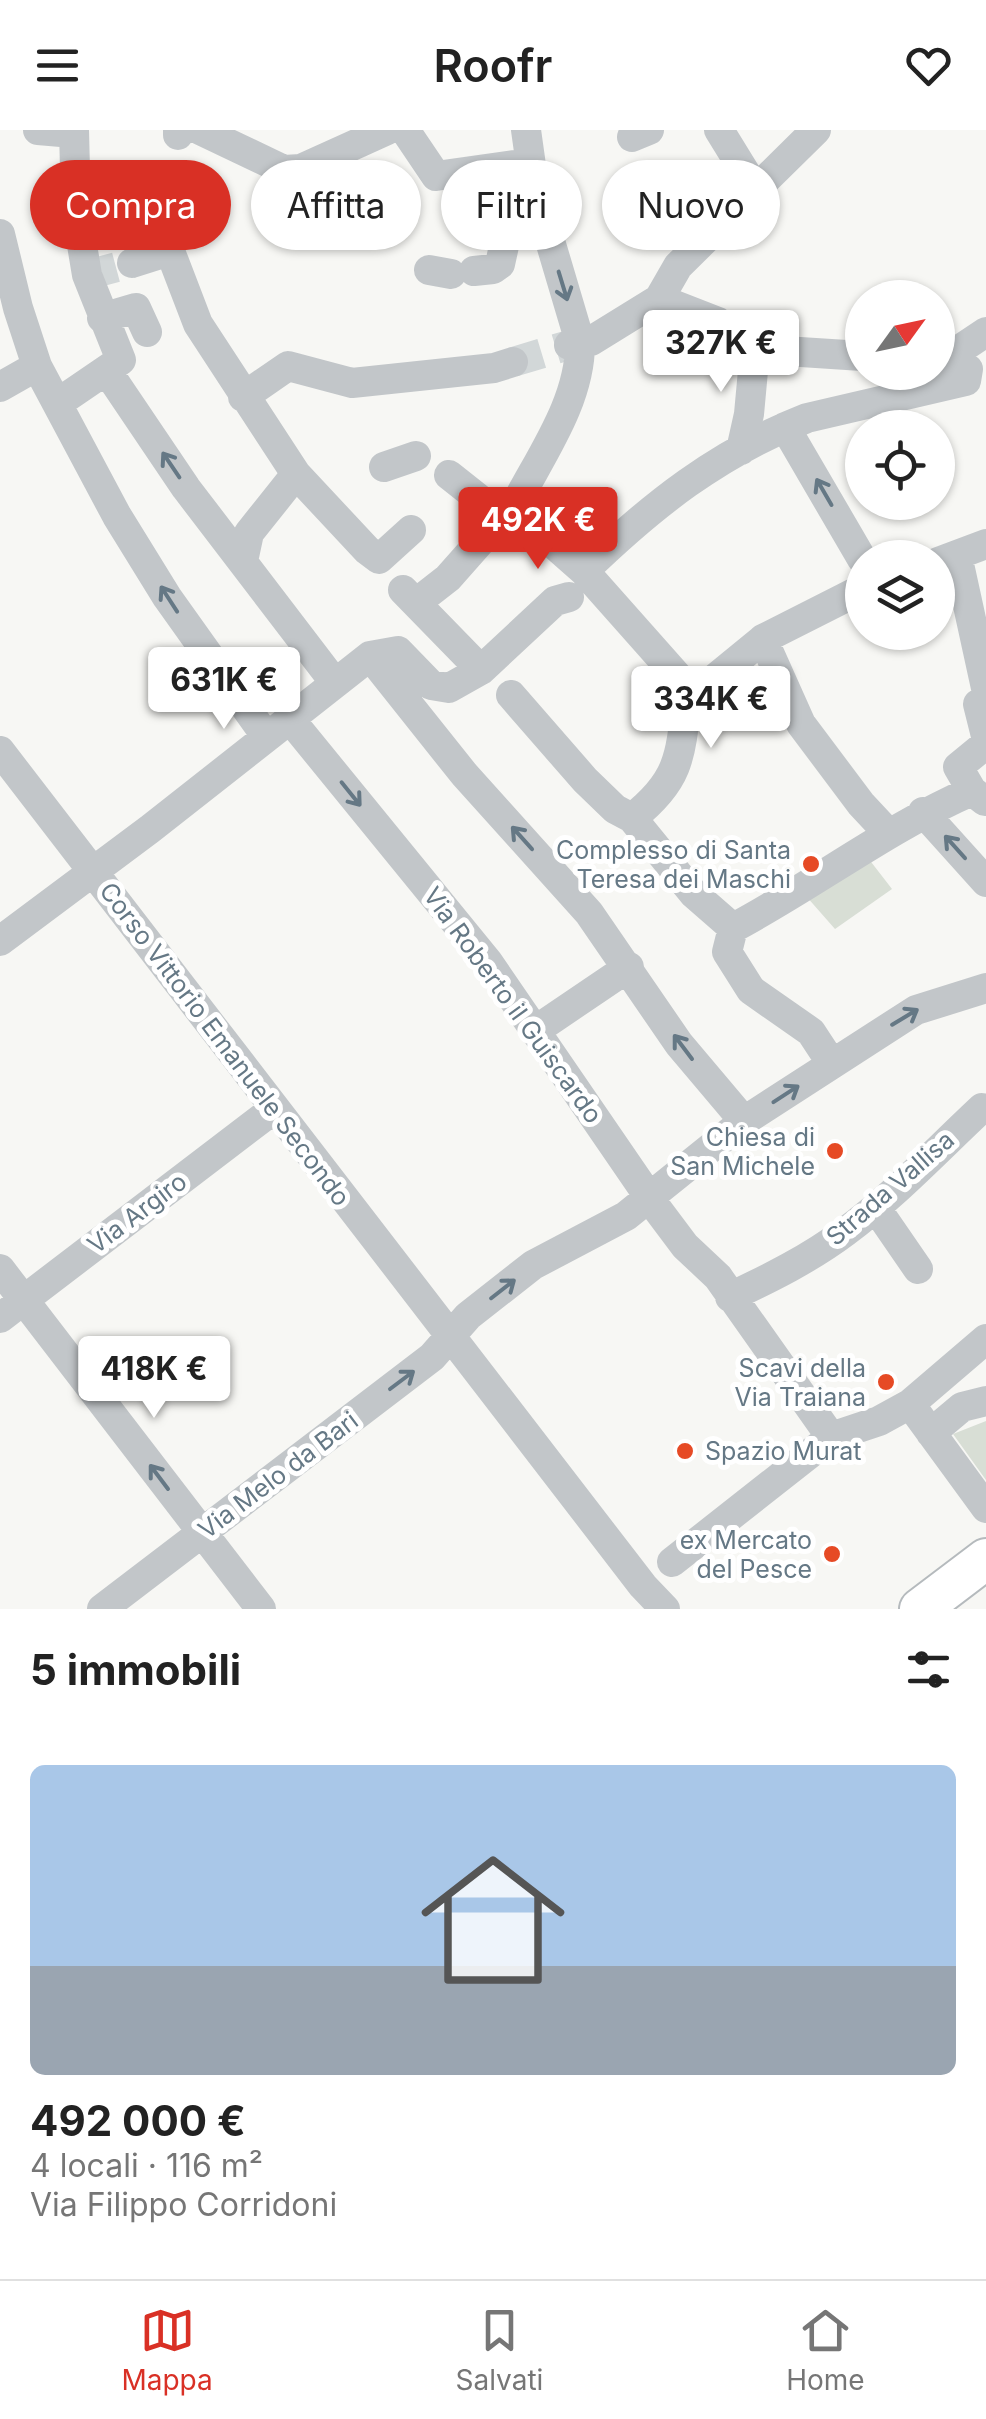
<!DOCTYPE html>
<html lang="it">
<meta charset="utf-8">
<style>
:root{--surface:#fff;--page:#f6f6f6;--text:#222;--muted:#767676;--line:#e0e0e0;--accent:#d93025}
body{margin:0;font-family:Inter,sans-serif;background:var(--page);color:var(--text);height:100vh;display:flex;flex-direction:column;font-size:38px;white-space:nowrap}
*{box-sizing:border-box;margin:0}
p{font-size:32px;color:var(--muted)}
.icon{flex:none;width:55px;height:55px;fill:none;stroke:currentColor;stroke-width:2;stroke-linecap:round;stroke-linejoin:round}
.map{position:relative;height:1479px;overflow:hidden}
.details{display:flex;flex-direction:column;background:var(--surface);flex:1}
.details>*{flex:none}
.top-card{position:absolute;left:30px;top:30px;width:928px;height:90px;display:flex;gap:20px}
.needle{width:65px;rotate:57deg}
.tools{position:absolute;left:845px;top:150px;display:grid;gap:20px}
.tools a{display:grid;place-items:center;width:110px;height:110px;border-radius:50%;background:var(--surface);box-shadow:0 2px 8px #0004;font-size:50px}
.price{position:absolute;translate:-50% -85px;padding:0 22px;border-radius:10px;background:#fff;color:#222;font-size:32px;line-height:65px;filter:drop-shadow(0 2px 5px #0008)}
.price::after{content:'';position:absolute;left:50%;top:60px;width:30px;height:22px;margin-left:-15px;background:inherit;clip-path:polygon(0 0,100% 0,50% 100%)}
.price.selected{background:var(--accent);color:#fff}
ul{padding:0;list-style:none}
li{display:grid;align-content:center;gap:20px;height:530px;padding:0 30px}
li span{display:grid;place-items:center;height:310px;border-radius:15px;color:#555}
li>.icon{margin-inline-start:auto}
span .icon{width:180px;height:180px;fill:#fffc;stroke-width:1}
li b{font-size:42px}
h2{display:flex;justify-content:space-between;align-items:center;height:120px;padding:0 30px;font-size:42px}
.pill{padding:0 35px;border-radius:45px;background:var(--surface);box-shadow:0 2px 8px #0004;font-size:35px;line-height:90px}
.pill.selected{background:var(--accent);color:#fff}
header{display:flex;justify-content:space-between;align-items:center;height:130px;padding:0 30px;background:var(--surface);font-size:45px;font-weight:600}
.tabs{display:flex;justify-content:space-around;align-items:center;height:140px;border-top:2px solid var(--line);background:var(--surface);font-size:28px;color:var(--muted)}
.tabs a{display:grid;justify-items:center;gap:5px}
.tabs .selected{color:var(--accent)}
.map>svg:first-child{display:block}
</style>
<header><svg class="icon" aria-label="menu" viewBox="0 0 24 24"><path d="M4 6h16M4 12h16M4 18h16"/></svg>Roofr<svg class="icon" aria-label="heart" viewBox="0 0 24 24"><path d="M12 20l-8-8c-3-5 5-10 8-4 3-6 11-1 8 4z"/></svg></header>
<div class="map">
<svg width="986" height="1479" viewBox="0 0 986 1479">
<rect width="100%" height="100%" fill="#f7f7f4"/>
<path fill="#d8ded5" d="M 868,728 L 892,759 L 835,799 L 806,766 Z
M 986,1291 L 986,1350 L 953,1304 Z"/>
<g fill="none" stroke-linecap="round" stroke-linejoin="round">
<path stroke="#d2d7d8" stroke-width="30" stroke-dasharray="30 15" stroke-linecap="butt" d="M 87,145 L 132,133
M 513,232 L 569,215"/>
<g stroke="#b5babd" stroke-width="44">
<path id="major" d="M 920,1479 L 986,1429"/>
</g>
<path stroke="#c2c6c9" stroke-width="30" d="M 38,0 L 73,3
M 178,0 L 178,5
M 200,0 L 284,40 L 301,39 L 387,0
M 405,0 L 436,46 L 529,33
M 719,0 L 756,60
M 632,7 L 649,0
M 172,45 L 170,121 L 198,194 L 296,344 L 367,420 L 379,429 L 411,400
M 0,104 L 18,178 L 37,236 L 117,386 L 167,467 L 266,606
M 132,133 L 170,121
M 429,140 L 451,144
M 474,141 L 493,139 L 500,134 C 507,104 509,77 534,57
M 659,169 L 718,192 L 755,219 L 862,226
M 102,188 L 136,178 L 147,202
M 569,215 L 591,211 L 659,169 L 678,136 L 816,0
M 941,232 L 986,202
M 107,241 L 186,358 L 335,553
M 0,257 L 37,236
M 243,267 L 288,236 L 352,253 L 494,238 L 513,232
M 58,273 L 121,230 L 87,145 L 76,79 L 74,0
M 785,297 L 862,429
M 741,320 L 749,284 L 755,219
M 384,337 L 416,326
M 521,364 C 546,318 581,266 580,212 L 534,57 L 526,0
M 534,397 L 584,441 L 694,565
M 957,425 L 986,558
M 243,431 L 249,403 L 296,344
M 938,432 L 986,414
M 584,441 C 652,375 718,323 807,288 L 966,251 L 968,239 L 960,234 L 938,232
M 403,460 L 481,540
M 416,473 L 448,448 L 502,387 L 449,345
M 763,509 L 801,594 L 861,674 L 889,704
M 370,526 L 464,644 L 589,783 L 679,914 L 744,991
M 511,565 L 585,650 L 615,679 L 632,688 L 694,764 L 733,798
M 986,571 L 978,574 L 986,606
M 289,588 L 488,832 L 658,1080 L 685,1116 L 718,1147 L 831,1307
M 0,621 L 643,1456 L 665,1479
M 985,671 L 972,661 L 958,637 L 986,614
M 923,682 L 986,752
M 632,688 C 678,652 681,628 686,572 L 763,509 L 862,459
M 733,798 C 814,755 887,698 972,661
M 733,798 L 727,822 L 751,860 L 811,902 L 832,934
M 0,811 L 150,699 L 370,526 L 398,521 L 431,555 L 449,558 L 481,540 L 555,471 L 569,467
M 536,900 L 629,837
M 876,1078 L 918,1139
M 0,1139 L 261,1479
M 730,1167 C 770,1148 809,1129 845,1102 C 894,1066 937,1020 982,978 L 986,979
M 0,1188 L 274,979
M 910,1274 L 986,1378
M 931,1303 L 962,1277 L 986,1271
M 672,1432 L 831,1307 L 879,1291 L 910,1274 L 986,1209
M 102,1479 L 432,1227 L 468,1186 L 533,1135 L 626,1086 L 744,991 L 916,880 L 986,858"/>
<use href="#major" stroke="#fff" stroke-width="40"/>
</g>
<defs><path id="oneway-shaft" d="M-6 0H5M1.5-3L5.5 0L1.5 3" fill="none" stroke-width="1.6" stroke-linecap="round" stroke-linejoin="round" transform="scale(2.5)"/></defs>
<g stroke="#657885">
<use href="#oneway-shaft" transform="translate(563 156) rotate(73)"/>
<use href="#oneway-shaft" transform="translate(171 335) rotate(-124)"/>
<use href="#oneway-shaft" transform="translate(824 362) rotate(-120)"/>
<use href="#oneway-shaft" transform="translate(169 469) rotate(-123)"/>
<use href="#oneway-shaft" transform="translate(351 664) rotate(51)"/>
<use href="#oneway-shaft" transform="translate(522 708) rotate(-132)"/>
<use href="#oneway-shaft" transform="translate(955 717) rotate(-132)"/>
<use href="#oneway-shaft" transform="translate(905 887) rotate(-31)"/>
<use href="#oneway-shaft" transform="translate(683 917) rotate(-127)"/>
<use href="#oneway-shaft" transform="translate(786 964) rotate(-33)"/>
<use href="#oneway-shaft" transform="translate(503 1159) rotate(-38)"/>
<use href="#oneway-shaft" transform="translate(402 1250) rotate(-37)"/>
<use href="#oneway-shaft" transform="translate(159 1347) rotate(-127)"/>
</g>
<g fill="#e64a25" stroke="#fff" stroke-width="4">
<circle cx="811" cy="734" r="10"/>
<circle cx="835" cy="1021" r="10"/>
<circle cx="886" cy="1252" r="10"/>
<circle cx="685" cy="1321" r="10"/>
<circle cx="832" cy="1424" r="10"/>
</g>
<g text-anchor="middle" stroke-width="10" stroke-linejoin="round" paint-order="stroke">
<g font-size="25" fill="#657885" stroke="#fff" text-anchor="end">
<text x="791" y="729">Complesso di Santa<tspan x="791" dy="29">Teresa dei Maschi</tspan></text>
<text x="815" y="1016">Chiesa di<tspan x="815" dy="29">San Michele</tspan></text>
<text x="866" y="1247">Scavi della<tspan x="866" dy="29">Via Traiana</tspan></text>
<text x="705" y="1330" text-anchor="start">Spazio Murat</text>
<text x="812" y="1419">ex Mercato<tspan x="812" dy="29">del Pesce</tspan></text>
</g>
<g font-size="25" fill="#657885" stroke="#fff">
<text transform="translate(513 875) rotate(54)" y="9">Via Roberto il Guiscardo</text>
<text transform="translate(225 914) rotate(53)" y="9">Corso Vittorio Emanuele Secondo</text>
<text transform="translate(890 1058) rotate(-41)" y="9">Strada Vallisa</text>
<text transform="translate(137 1083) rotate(-37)" y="9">Via Argiro</text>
<text transform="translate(278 1345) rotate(-37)" y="9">Via Melo da Bari</text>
</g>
</g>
</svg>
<div class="tools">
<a><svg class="needle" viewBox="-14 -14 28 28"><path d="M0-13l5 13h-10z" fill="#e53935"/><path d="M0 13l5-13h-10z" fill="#767676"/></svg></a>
<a><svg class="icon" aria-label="locate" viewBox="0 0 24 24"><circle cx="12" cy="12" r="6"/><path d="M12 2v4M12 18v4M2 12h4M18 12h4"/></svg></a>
<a><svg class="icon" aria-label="layers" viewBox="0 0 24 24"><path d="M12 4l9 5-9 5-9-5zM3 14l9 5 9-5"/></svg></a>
</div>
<b class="price" style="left:721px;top:265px">327K €</b>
<b class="price selected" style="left:538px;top:442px">492K €</b>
<b class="price" style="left:224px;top:602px">631K €</b>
<b class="price" style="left:711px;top:621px">334K €</b>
<b class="price" style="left:154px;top:1291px">418K €</b>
<div class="top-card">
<a class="pill selected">Compra</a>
<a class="pill">Affitta</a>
<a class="pill">Filtri</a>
<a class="pill">Nuovo</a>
</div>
</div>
<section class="details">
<h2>5 immobili<svg class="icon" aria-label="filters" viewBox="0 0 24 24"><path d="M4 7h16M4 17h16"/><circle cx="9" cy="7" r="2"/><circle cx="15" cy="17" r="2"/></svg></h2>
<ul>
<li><span style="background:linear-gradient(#a9c7e8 65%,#9aa5b1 0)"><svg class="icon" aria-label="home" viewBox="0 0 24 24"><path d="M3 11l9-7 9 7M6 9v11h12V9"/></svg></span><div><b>492 000 €</b><p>4 locali · 116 m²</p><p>Via Filippo Corridoni</p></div></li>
</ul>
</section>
<nav class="tabs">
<a class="selected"><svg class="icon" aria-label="map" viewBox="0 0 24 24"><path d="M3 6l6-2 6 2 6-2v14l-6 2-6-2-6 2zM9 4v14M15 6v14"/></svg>Mappa</a>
<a><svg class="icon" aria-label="saved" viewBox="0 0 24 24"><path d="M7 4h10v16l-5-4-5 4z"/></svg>Salvati</a>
<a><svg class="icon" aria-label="home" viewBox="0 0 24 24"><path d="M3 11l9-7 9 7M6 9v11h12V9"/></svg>Home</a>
</nav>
